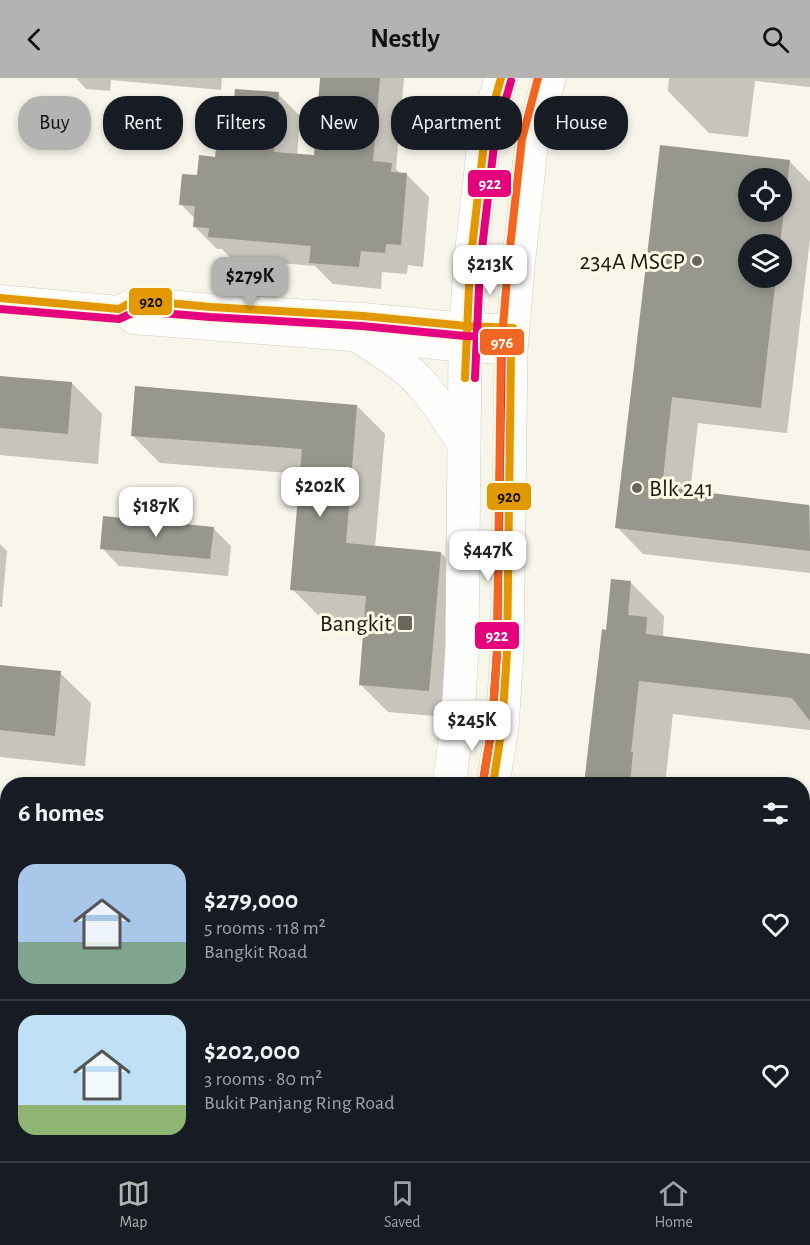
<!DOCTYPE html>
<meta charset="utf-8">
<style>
:root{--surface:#171b24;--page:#20242c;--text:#f1f3f6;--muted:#9ea1a6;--line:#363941;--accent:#b3b4b1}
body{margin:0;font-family:"Alegreya Sans",sans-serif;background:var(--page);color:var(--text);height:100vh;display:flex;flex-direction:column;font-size:22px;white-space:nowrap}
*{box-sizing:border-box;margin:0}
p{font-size:20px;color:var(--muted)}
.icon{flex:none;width:33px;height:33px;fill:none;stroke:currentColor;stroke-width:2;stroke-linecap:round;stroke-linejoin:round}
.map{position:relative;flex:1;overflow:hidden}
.drawer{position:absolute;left:0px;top:699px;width:810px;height:384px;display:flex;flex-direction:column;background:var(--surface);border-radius:24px 24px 0 0;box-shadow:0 3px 9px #0003}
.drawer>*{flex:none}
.banner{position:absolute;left:18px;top:18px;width:774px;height:54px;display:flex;gap:12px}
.tools{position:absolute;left:738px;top:90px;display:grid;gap:12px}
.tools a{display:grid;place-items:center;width:54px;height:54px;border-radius:50%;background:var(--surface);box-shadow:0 3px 9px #0003;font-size:30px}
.price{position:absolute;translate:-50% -51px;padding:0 14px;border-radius:12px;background:#fff;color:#222;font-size:20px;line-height:39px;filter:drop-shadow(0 2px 3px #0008)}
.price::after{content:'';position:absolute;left:50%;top:36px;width:18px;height:14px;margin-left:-9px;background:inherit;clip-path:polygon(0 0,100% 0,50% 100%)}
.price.selected{background:var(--accent);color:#111}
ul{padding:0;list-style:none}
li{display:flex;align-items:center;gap:18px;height:150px;padding:0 18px}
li+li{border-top:2px solid var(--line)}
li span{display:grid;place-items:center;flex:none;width:168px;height:120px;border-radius:18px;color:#555}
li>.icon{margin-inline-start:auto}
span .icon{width:72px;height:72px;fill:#fffc;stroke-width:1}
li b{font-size:26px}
h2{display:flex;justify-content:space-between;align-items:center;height:72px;padding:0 18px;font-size:26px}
.pill{padding:0 21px;border-radius:24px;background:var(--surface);box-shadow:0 3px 9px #0003;font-size:21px;line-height:54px}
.pill.selected{background:var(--accent);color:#111}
header{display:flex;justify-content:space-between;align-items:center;height:78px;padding:0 18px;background:var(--accent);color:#111;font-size:27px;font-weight:700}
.tabs{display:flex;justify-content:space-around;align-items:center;height:84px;border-top:2px solid var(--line);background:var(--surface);font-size:16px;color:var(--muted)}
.tabs a{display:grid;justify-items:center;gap:3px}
.tabs .selected{color:var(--accent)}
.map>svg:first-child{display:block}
</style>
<header><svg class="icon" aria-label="back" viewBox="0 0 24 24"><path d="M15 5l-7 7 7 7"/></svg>Nestly<svg class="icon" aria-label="search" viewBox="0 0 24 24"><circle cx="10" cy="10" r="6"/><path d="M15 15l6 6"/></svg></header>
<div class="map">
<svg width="810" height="1083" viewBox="0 0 810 1083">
<rect width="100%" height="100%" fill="#f8f6ea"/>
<path fill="#0003" fill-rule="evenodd" d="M 76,0 L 222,0 L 221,12 L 111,2 L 110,13 L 86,11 Z
M 322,0 L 404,0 L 396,91 L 401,96 L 407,97 L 429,119 L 423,189 L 408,187 L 407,196 L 382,194 L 381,211 L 333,206 L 315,188 L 232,181 L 222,171 L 217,171 L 194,148 L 195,141 L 181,126 L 199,99 L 217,80 L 231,72 L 278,16 L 300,38 L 297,78 L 315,79 Z
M 669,0 L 810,0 L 810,9 L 755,3 L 748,59 L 709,55 L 668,13 Z
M 661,68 L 790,84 L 810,104 L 810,161 L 787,355 L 698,345 L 690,414 L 810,429 L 810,495 L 643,476 L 617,449 ZM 748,100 L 782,100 L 782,134 L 748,134 ZM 748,166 L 782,166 L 782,200 L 748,200 Z
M 0,299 L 72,305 L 102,336 L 98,386 L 0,377 Z
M 357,328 L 385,356 L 375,469 L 441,475 L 469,503 L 457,640 L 388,634 L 360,606 L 366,543 L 320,539 L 292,511 L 301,396 L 160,385 L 132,357 Z
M 213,450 L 231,468 L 228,498 L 119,488 L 102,470 Z
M 0,466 L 7,473 L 2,529 L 0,529 Z
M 630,504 L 664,538 L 663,557 L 666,560 L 810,577 L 810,652 L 673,636 L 665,706 L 585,706 L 589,670 L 607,554 Z
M 0,589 L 60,595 L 91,625 L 85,688 L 0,679 Z
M 718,702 L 757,706 L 717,706 Z
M 802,723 L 807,728 L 802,770 Z
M 0,743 L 8,744 L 8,827 L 0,826 Z
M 810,886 L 810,1003 L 804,1008 L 802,1007 L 802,892 Z
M 0,1049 L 8,1050 L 8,1076 L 318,1076 L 309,1083 L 0,1083 Z"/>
<path fill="#98978e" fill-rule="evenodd" d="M 320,0 L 380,0 L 373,83 L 392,85 L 391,94 L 407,95 L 401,167 L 386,166 L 385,175 L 361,173 L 359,189 L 309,185 L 311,168 L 208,159 L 209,150 L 193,149 L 195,128 L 179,127 L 182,96 L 197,97 L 199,77 L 215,79 L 216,69 L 230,70 L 235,11 L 279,14 L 274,74 L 314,77 Z
M 660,67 L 790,82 L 780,166 L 748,166 L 748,200 L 776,200 L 761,330 L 672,319 L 662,409 L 809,427 L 810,473 L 615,450 ZM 748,100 L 782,100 L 782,134 L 748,134 Z
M 0,298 L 72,304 L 68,356 L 0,350 Z
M 135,308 L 357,327 L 346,465 L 441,474 L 429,613 L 359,607 L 366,518 L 290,512 L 302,371 L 131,358 Z
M 103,438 L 214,449 L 210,481 L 100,471 Z
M 611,501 L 631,503 L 628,537 L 647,539 L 646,556 L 810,576 L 810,643 L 792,620 L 639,603 L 631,674 L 633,674 L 630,706 L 584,706 L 602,551 L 606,552 Z
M 0,587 L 61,593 L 55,658 L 0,652 Z"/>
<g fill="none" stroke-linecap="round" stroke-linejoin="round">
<g stroke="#d0cec5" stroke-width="27">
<path id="street" d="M 0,220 L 119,231 L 135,222 L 211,229 L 363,238 L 466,248 L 513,250
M 119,231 L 133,243 L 363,261 L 465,271 L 511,273"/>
</g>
<g stroke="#d0cec5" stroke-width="34">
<path id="secondary" d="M 363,261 C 383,274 404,287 420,304 C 437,323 450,345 464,366
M 449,706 L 458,640 L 462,570 L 465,271 L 470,187 L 485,57 L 501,0
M 493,706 L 502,649 L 507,574 L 511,273 L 518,189 L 532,62 L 549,0
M 802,1053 L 810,1050
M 348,1083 L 351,1076
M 411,1083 L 420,1076"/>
</g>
<use href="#street" stroke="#fefefc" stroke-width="26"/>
<use href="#secondary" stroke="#fefefc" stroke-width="33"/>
<g stroke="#fef9e4" stroke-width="12">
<path id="bus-1" d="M 0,220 L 119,231 L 135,222 L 211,229 L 363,238 L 466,248 L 513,250 L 511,273 L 507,574 L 502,649 L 493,706
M 465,300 L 470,187 L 485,57 L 501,0"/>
</g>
<g stroke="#fef9e4" stroke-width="12">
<path id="bus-2" d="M 0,231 L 119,241 L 137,233 L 210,239 L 362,248 L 465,258 L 502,260 L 497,574 L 492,648 L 483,704
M 475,300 L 480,188 L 495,59 L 511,3"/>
</g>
<g stroke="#fef9e4" stroke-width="12">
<path id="bus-3" d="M 483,704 L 492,648 L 497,574 L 501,272 L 508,188 L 522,61 L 538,0"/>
</g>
<use href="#bus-1" stroke="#e19802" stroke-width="8"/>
<use href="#bus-2" stroke="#e5007d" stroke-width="8"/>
<use href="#bus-3" stroke="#f26522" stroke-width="8"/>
</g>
<g fill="#68665d" stroke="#fef9e4" stroke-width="2">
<circle cx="697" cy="183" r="6"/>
<circle cx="637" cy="410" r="6"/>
<rect x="397" y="537" width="16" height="16" rx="3"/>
</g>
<g text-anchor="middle" stroke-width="6" stroke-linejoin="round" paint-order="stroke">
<g font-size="24" fill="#1b1911" stroke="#fef9e4" text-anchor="end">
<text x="685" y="191">234A MSCP</text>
<text x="649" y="418" text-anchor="start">Blk 241</text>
<text x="392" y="553">Bangkit</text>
</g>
</g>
<g stroke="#fef9e4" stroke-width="2">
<rect x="467" y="91" width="45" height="29" rx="6" fill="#e5007d"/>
<rect x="128" y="209" width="45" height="29" rx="6" fill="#e19802"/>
<rect x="479" y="250" width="46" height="28" rx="6" fill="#f26522"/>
<rect x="486" y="404" width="46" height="29" rx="6" fill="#e19802"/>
<rect x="474" y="543" width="46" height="29" rx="6" fill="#e5007d"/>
</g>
<g font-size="16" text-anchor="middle" font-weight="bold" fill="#fff">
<text x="490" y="111">922</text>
<text x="502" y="270">976</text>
<text x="497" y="563">922</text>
</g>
<g font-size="16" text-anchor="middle" font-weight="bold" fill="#111">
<text x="151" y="229">920</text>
<text x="509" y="424">920</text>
</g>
</svg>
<div class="tools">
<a><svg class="icon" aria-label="locate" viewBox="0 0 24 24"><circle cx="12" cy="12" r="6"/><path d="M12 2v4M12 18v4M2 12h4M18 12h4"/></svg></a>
<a><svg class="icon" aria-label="layers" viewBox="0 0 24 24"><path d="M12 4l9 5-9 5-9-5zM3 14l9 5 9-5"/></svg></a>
</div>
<b class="price" style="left:490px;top:218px">$213K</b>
<b class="price selected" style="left:250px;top:230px">$279K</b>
<b class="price" style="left:320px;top:440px">$202K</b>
<b class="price" style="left:156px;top:460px">$187K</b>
<b class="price" style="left:488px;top:504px">$447K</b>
<b class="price" style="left:472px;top:674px">$245K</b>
<div class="banner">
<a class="pill selected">Buy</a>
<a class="pill">Rent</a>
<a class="pill">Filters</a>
<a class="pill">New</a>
<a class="pill">Apartment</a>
<a class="pill">House</a>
</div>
<section class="drawer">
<h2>6 homes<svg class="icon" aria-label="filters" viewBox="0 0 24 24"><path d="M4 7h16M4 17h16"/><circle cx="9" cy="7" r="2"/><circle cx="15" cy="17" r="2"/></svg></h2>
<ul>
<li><span style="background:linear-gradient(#a9c7e8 65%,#7fa58c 0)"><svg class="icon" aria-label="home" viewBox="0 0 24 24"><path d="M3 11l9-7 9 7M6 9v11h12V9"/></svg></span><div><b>$279,000</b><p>5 rooms · 118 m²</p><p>Bangkit Road</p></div><svg class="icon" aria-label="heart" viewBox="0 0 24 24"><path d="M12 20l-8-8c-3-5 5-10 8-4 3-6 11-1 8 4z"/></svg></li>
<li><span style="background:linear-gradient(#bfe0f5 75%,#8fb573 0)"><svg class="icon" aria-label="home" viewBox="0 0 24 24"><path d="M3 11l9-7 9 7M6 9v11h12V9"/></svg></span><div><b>$202,000</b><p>3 rooms · 80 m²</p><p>Bukit Panjang Ring Road</p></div><svg class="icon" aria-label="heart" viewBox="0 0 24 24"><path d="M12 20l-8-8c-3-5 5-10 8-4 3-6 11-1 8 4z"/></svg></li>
</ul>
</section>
</div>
<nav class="tabs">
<a class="selected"><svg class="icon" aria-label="map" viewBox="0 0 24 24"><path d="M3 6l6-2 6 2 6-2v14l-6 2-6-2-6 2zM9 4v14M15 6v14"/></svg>Map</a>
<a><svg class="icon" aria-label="saved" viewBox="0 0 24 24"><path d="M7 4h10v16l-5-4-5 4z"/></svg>Saved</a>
<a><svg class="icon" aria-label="home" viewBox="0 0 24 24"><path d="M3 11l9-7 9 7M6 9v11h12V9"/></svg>Home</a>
</nav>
